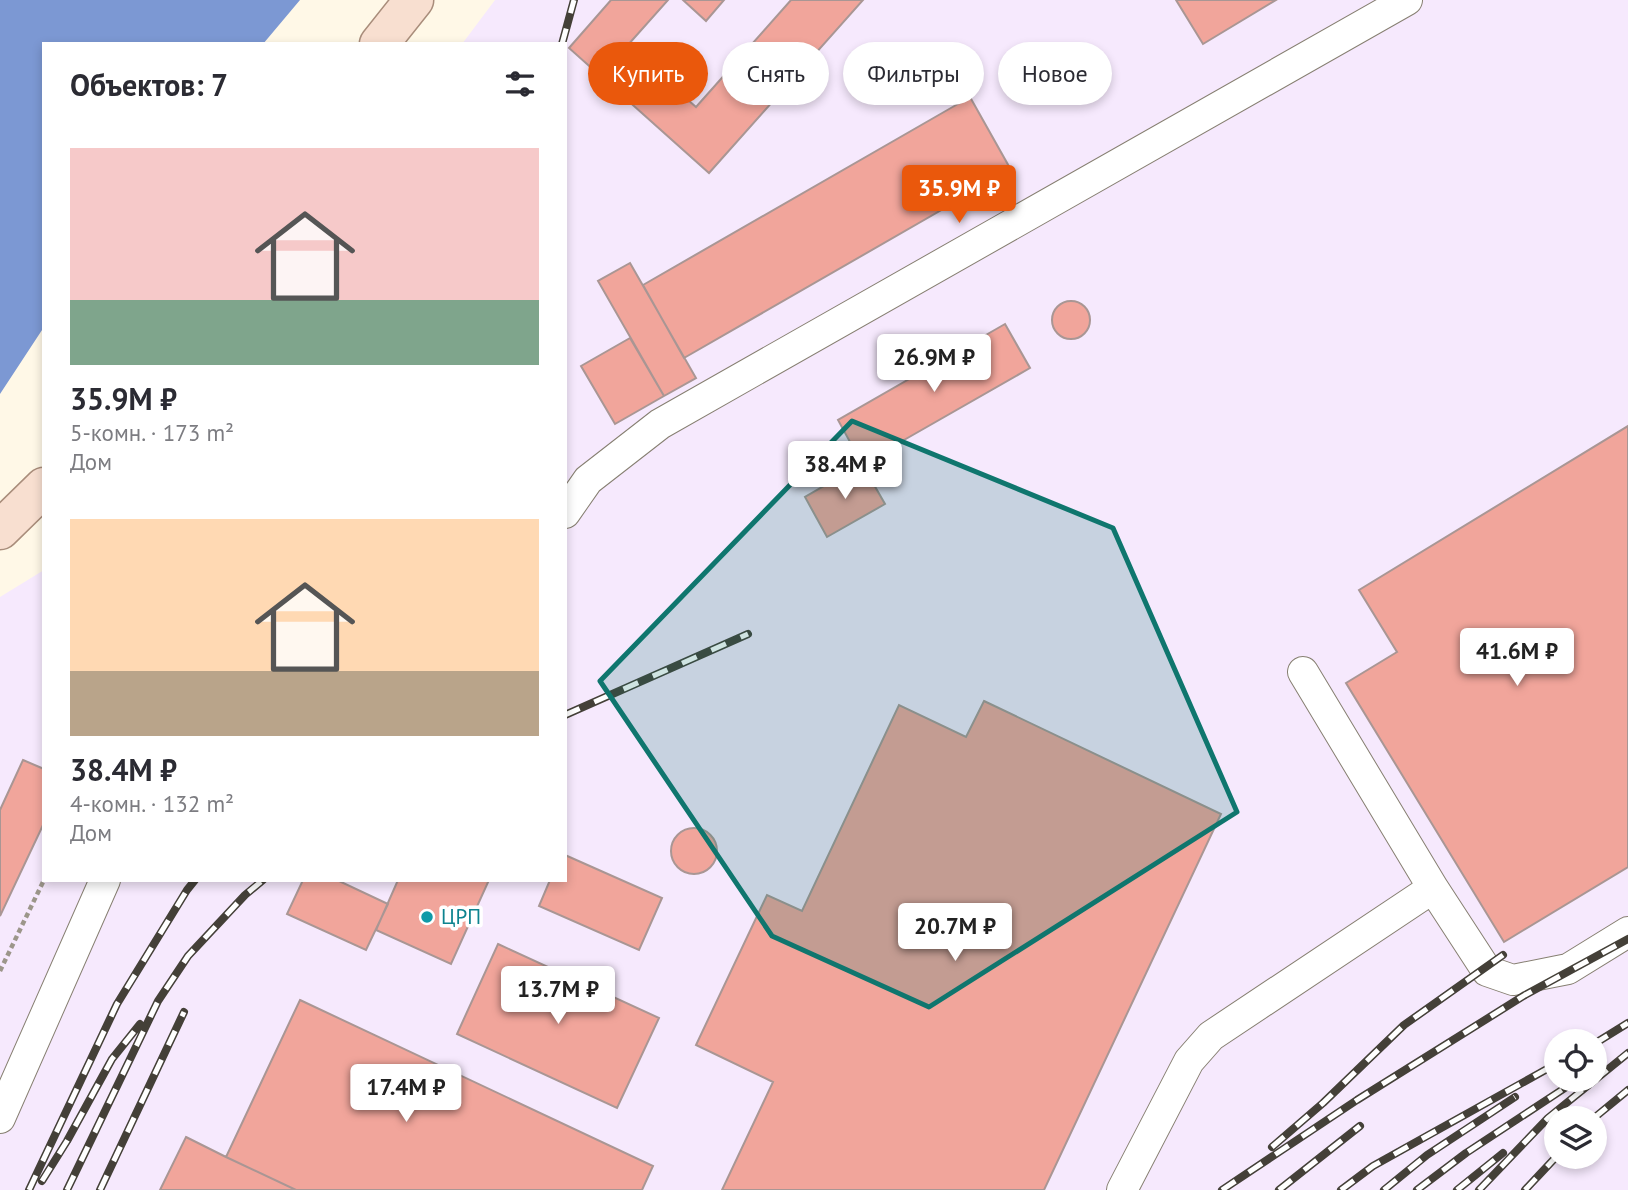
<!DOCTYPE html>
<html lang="ru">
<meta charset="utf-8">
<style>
:root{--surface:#fff;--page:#f2f2f3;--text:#2b2b33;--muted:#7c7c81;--accent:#ea580c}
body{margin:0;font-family:"PT Sans",sans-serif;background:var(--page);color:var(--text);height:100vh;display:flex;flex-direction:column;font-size:26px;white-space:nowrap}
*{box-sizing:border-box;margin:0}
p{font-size:23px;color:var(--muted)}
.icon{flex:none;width:38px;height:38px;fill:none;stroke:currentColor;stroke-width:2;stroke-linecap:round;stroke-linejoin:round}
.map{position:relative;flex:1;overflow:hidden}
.details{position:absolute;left:42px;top:42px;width:525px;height:840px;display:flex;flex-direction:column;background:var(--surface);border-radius:0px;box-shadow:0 4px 10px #0003}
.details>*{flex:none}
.top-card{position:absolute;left:588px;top:42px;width:665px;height:63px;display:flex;gap:14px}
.fabs{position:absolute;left:1544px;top:1029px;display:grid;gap:14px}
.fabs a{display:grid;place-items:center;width:63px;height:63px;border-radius:50%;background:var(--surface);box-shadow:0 4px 10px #0003;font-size:35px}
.price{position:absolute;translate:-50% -60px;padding:0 16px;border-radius:7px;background:#fff;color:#222;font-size:23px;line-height:46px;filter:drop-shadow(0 2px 4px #0008)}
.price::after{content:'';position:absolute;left:50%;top:42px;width:21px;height:16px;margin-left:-10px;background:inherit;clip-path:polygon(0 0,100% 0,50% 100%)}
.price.selected{background:var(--accent);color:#fff}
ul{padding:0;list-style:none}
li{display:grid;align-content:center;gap:14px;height:371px;padding:0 28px}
li span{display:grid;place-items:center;height:217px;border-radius:0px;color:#555}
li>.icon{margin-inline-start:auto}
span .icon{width:126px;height:126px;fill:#fffc;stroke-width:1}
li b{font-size:30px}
h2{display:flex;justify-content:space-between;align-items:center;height:84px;padding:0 28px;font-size:30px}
.tag{padding:0 24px;border-radius:32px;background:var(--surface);box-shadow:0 4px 10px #0003;font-size:24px;line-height:63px}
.tag.selected{background:var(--accent);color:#fff}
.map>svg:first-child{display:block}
</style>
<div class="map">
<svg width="1628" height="1190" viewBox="0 0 1628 1190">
<rect width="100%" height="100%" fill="#fff8e7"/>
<path fill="#f6e9fd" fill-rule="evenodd" d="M 495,0 L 1628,0 L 1628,1190 L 0,1190 L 0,597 L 44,570 L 44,880 L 565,880 L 565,44 L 462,44 ZM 1556,1041 L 1594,1041 L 1594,1080 L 1556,1080 ZM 1556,1118 L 1594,1118 L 1594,1157 L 1556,1157 Z"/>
<path fill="#7c98d3" d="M 0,0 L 300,0 L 263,44 L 44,44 L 44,327 L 0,394 Z"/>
<path fill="#f1a59b" stroke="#a99694" stroke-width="2" d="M 611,0 L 668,0 L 627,46 L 696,107 L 791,0 L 863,0 L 709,173 L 569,48 Z
M 683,0 L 724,0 L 706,21 Z
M 1176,0 L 1276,0 L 1203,44 Z
M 970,97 L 1011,170 L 684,358 L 643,285 Z
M 630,263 L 696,378 L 664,396 L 598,281 Z
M1052 320a19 19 0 1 1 38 0a19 19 0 1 1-38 0Z
M 1005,324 L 1030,368 L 862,464 L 838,420 Z
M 630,338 L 664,396 L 615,424 L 581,366 Z
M 1628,426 L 1628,867 L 1504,942 L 1346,683 L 1397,652 L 1359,590 Z
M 862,464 L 885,504 L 827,537 L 805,497 Z
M 984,701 L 1221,814 L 1044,1190 L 722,1190 L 773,1082 L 696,1045 L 767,895 L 802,911 L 899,705 L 966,737 Z
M 23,760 L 44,769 L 44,823 L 0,916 L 0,810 Z
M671 851a23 23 0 1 1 46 0a23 23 0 1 1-46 0Z
M 565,855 L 662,898 L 639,950 L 539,906 L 550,880 L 565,880 Z
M 303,880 L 337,880 L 388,904 L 366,950 L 287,914 Z
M 398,880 L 489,880 L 451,964 L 376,930 Z
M 498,944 L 659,1018 L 617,1108 L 457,1034 Z
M 300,1000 L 653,1166 L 642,1190 L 296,1190 L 226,1157 Z
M 186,1137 L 226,1157 L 296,1190 L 160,1190 Z"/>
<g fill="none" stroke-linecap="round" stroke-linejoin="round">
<g stroke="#867f71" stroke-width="32">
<path id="minor" d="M 565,513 L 588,480 L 660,424 L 1407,0
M 1303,672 L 1433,888
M 0,1118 L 105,880
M 1122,1190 L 1189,1061 L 1211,1036 L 1433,888 L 1487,971 L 1513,980 L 1568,969 L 1628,932"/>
</g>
<g stroke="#a98d7b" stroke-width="41">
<path id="major" d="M 379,44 L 414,0
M 0,530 L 44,487"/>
</g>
<path stroke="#9c968a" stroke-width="4.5" stroke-dasharray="5 3.5" stroke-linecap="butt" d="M 0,971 L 44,880"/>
<use href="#minor" stroke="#fff" stroke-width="30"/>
<use href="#major" stroke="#f8dfd0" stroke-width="38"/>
<g stroke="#444038" stroke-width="8">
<path id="rail" d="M 562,44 L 574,0
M 565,715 L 748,634
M 1594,1044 L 1628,1023
M 1594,1118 L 1628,1090
M 1272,1147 L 1323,1103 L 1404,1025 L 1503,955
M 42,1181 L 67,1141 L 112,1059 L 140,1024
M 29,1190 L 117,1004 L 187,890 L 195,880
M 67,1190 L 158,1001 L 188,956 L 245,895 L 263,880
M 100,1190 L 184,1012
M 1222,1190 L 1357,1100 L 1525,995 L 1628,939
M 1279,1190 L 1360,1126
M 1341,1190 L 1373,1166 L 1556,1064
M 1384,1190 L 1427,1155 L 1515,1097
M 1417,1190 L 1466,1153 L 1577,1080
M 1457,1190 L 1503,1153
M 1479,1190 L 1548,1118 L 1628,1053
M 1525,1190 L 1556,1157"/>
</g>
<use href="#rail" stroke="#fff" stroke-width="5" stroke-dasharray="16" stroke-linecap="butt"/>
</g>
<path fill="#0f766e" fill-opacity="0.2" stroke="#0f766e" stroke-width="5" stroke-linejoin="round" d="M 852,421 L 1113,528 L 1237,812 L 929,1007 L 772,936 L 600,681 Z"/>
<circle fill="#0f9aa8" stroke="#fff" stroke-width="2.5" cx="427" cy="917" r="7"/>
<g text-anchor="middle" stroke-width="7" stroke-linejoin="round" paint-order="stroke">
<g font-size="21" fill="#0d838f" stroke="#fff" text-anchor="start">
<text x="441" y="924">ЦРП</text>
</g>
</g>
</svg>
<div class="fabs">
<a><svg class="icon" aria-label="locate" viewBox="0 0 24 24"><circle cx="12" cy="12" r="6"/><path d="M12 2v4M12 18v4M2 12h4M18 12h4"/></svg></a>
<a><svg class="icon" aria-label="layers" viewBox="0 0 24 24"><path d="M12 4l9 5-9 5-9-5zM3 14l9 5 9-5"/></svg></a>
</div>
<b class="price selected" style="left:959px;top:225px">35.9M ₽</b>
<b class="price" style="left:934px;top:394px">26.9M ₽</b>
<b class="price" style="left:845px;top:501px">38.4M ₽</b>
<b class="price" style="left:1517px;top:688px">41.6M ₽</b>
<b class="price" style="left:955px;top:963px">20.7M ₽</b>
<b class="price" style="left:558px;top:1026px">13.7M ₽</b>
<b class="price" style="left:406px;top:1124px">17.4M ₽</b>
<div class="top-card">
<a class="tag selected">Купить</a>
<a class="tag">Снять</a>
<a class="tag">Фильтры</a>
<a class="tag">Новое</a>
</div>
<section class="details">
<h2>Объектов: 7<svg class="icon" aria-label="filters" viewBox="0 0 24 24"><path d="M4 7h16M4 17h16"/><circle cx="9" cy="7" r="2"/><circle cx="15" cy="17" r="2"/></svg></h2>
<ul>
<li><span style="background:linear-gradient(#f6c9c9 70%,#7fa58c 0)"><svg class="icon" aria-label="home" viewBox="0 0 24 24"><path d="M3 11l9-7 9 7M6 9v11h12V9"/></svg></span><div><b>35.9M ₽</b><p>5-комн. · 173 m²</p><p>Дом</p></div></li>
<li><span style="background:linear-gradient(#ffd9b3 70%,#b9a48a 0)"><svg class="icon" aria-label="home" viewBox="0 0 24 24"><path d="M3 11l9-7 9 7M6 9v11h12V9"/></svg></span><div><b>38.4M ₽</b><p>4-комн. · 132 m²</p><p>Дом</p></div></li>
</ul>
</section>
</div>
